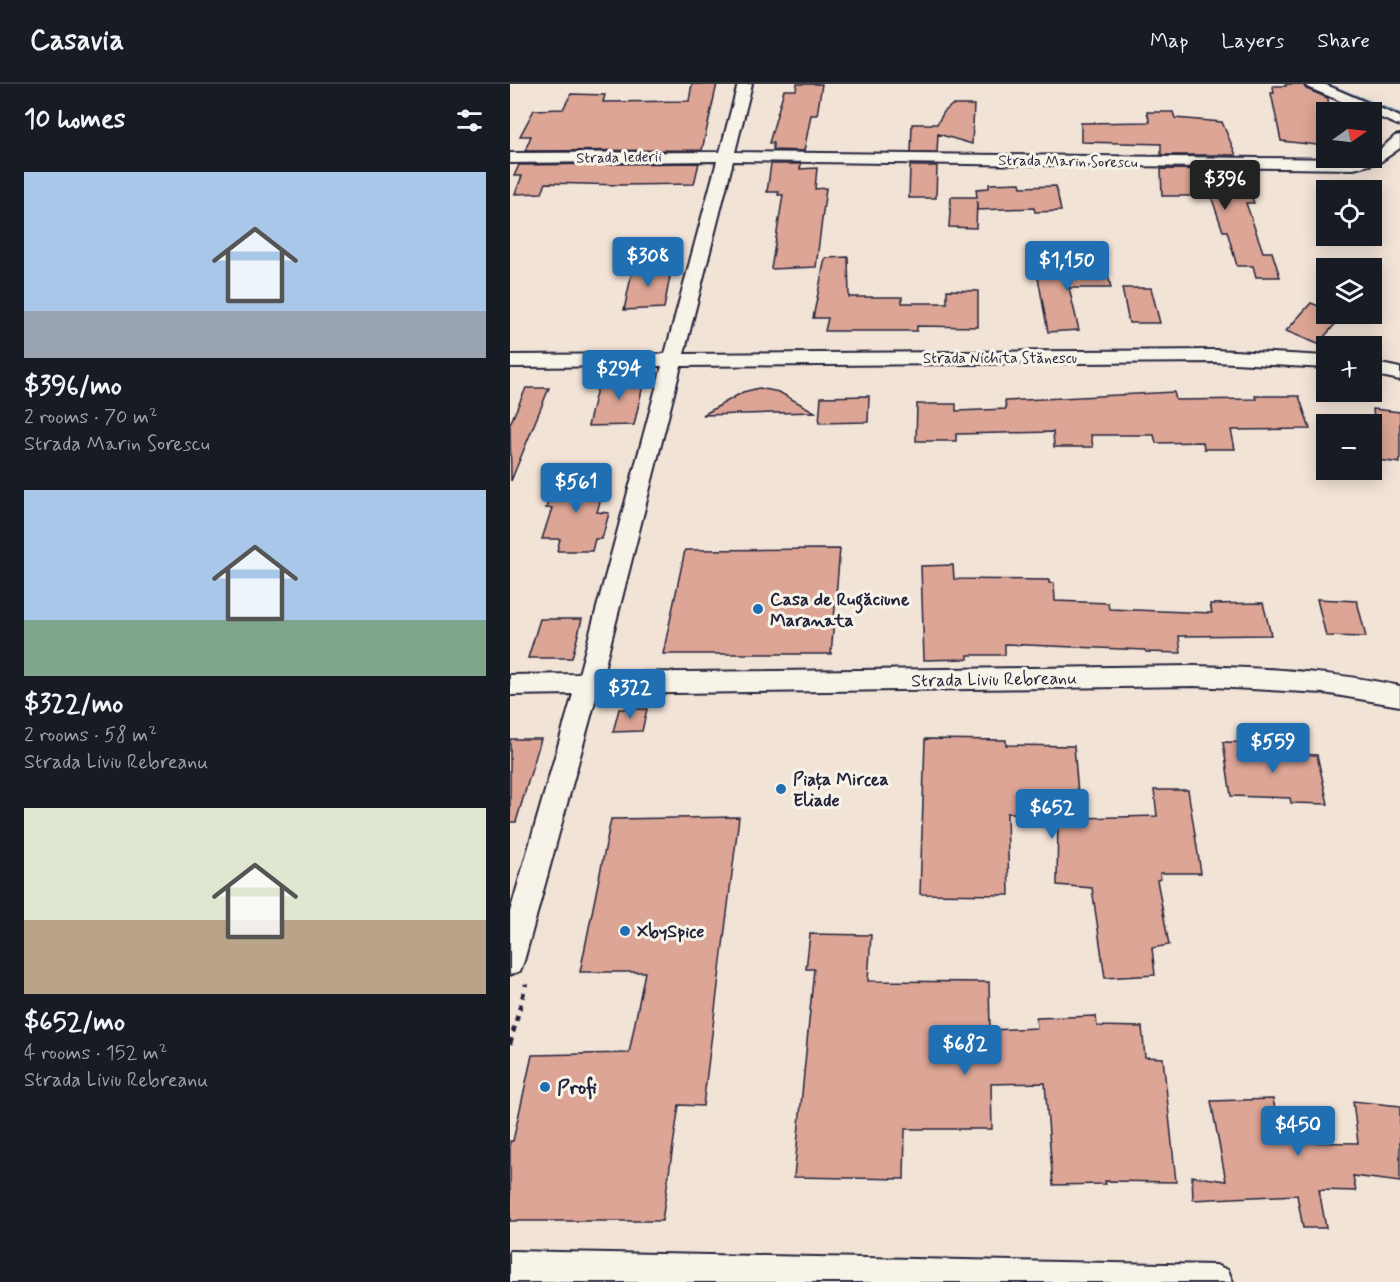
<!DOCTYPE html>
<meta charset="utf-8">
<style>
:root{--surface:#171b24;--page:#20242c;--text:#f1f3f6;--muted:#9ea1a6;--line:#363941;--accent:#1f6fb2}
body{margin:0;font-family:Mynerve,sans-serif;background:var(--page);color:var(--text);height:100vh;display:flex;flex-direction:column;font-size:22px;white-space:nowrap}
*{box-sizing:border-box;margin:0}
p{font-size:20px;color:var(--muted)}
.icon{flex:none;width:33px;height:33px;fill:none;stroke:currentColor;stroke-width:2;stroke-linecap:round;stroke-linejoin:round}
.map{position:relative;flex:1;overflow:hidden}
.panel{display:flex;flex-direction:column;background:var(--surface);width:510px}
.panel>*{flex:none}
.needle{width:39px;rotate:76deg}
.controls{position:absolute;left:806px;top:18px;display:grid;gap:12px}
.controls a{display:grid;place-items:center;width:66px;height:66px;border-radius:0px;background:var(--surface);box-shadow:0 3px 15px #0003;font-size:30px}
.price{position:absolute;translate:-50% -51px;padding:0 14px;border-radius:6px;background:var(--accent);color:#fff;font-size:20px;line-height:39px;filter:drop-shadow(0 2px 3px #0008)}
.price::after{content:'';position:absolute;left:50%;top:36px;width:18px;height:14px;margin-left:-9px;background:inherit;clip-path:polygon(0 0,100% 0,50% 100%)}
.price.current{background:#222;color:#fff}
ul{padding:0;list-style:none}
li{display:grid;align-content:center;gap:12px;height:318px;padding:0 24px}
li span{display:grid;place-items:center;height:186px;border-radius:0px;color:#555}
li>.icon{margin-inline-start:auto}
span .icon{width:108px;height:108px;fill:#fffc;stroke-width:1}
li b{font-size:26px}
h2{display:flex;justify-content:space-between;align-items:center;height:72px;padding:0 24px;font-size:26px}
header{display:flex;align-items:center;gap:36px;box-sizing:border-box;height:84px;padding:0 30px;background:var(--surface);border-bottom:2px solid var(--line)}
header strong{font-size:28px}
nav{display:flex;gap:33px;margin-inline-start:auto;font-size:21px}
main{display:flex;flex:1;min-height:0}
.map>svg:first-child{display:block}
</style>
<header>
<strong>Casavia</strong>
<nav><a>Map</a><a>Layers</a><a>Share</a></nav>
</header>
<main>
<section class="panel">
<h2>10 homes<svg class="icon" aria-label="filters" viewBox="0 0 24 24"><path d="M4 7h16M4 17h16"/><circle cx="9" cy="7" r="2"/><circle cx="15" cy="17" r="2"/></svg></h2>
<ul>
<li><span style="background:linear-gradient(#a9c7e8 75%,#9aa5b1 0)"><svg class="icon" aria-label="home" viewBox="0 0 24 24"><path d="M3 11l9-7 9 7M6 9v11h12V9"/></svg></span><div><b>$396/mo</b><p>2 rooms · 70 m²</p><p>Strada Marin Sorescu</p></div></li>
<li><span style="background:linear-gradient(#a9c7e8 70%,#7fa58c 0)"><svg class="icon" aria-label="home" viewBox="0 0 24 24"><path d="M3 11l9-7 9 7M6 9v11h12V9"/></svg></span><div><b>$322/mo</b><p>2 rooms · 58 m²</p><p>Strada Liviu Rebreanu</p></div></li>
<li><span style="background:linear-gradient(#dfe7d0 60%,#b9a48a 0)"><svg class="icon" aria-label="home" viewBox="0 0 24 24"><path d="M3 11l9-7 9 7M6 9v11h12V9"/></svg></span><div><b>$652/mo</b><p>4 rooms · 152 m²</p><p>Strada Liviu Rebreanu</p></div></li>
</ul>
</section>
<div class="map">
<svg width="890" height="1198" viewBox="0 0 890 1198">
<rect width="100%" height="100%" fill="#f2e3d7"/>
<filter id="ink" filterUnits="userSpaceOnUse"><feTurbulence type="fractalNoise" baseFrequency=".0167" numOctaves="2"/><feDisplacementMap in="SourceGraphic" scale="12" xChannelSelector="R" yChannelSelector="G"/><feConvolveMatrix kernelMatrix="1 2 1 2 8 2 1 2 1" color-interpolation-filters="sRGB"/></filter>
<g filter="url(#ink)">
<g fill="none" stroke-linecap="round" stroke-linejoin="round">
<path fill="#6e8caf" fill-rule="evenodd" d="M 814,0 L 820,0 L 890,29 L 890,32 Z"/>
</g>
<path fill="#dca595" stroke="#22223b" stroke-width="1.5" d="M 182,0 L 207,0 L 192,66 L 15,67 L 21,52 L 10,52 L 24,26 L 53,25 L 61,10 L 95,11 L 93,18 L 179,17 Z
M 287,0 L 312,0 L 307,31 L 301,31 L 294,67 L 263,66 L 263,59 L 259,59 L 274,6 L 286,6 Z
M 776,0 L 793,0 L 796,5 L 818,14 L 819,28 L 816,27 L 816,62 L 771,57 L 761,9 L 764,9 L 763,2 L 776,2 Z
M 442,21 L 464,21 L 462,60 L 428,50 L 427,68 L 401,68 L 402,40 L 427,40 L 434,28 Z
M 637,28 L 663,28 L 665,34 L 712,38 L 726,71 L 651,71 L 651,60 L 571,58 L 571,39 L 640,38 Z
M 189,79 L 184,100 L 112,101 L 36,99 L 32,109 L 5,110 L 12,92 L 4,92 L 9,81 Z
M 261,80 L 291,80 L 290,85 L 307,84 L 305,105 L 316,104 L 306,183 L 261,185 L 273,111 L 268,111 L 269,108 L 257,108 Z
M 400,82 L 427,82 L 426,114 L 399,114 Z
M 651,85 L 731,86 L 744,119 L 736,119 L 753,168 L 762,168 L 770,193 L 746,193 L 743,182 L 727,182 L 717,147 L 713,147 L 701,112 L 652,112 Z
M 510,99 L 511,103 L 546,102 L 551,127 L 525,128 L 524,124 L 467,126 L 467,117 L 466,144 L 439,143 L 441,113 L 467,113 L 466,105 L 479,104 L 479,100 Z
M 338,173 L 339,213 L 392,213 L 392,219 L 437,219 L 437,206 L 468,207 L 468,243 L 407,242 L 407,247 L 315,247 L 318,234 L 303,234 L 315,174 Z
M 162,182 L 154,224 L 114,226 L 123,183 Z
M 596,182 L 601,204 L 559,204 L 569,246 L 538,248 L 526,183 Z
M 612,204 L 641,204 L 650,239 L 619,239 Z
M 801,219 L 816,225 L 816,230 L 832,232 L 808,260 L 776,247 Z
M 117,284 L 137,284 L 124,341 L 78,342 L 88,300 L 112,300 Z
M 16,304 L 39,304 L 1,397 L 0,340 Z
M 249,304 L 269,308 L 305,328 L 193,331 L 233,308 Z
M 664,308 L 666,316 L 746,315 L 745,312 L 789,312 L 800,345 L 721,346 L 725,365 L 694,365 L 693,358 L 646,359 L 644,351 L 581,351 L 583,363 L 544,363 L 543,348 L 446,350 L 446,357 L 406,357 L 407,320 L 446,320 L 446,327 L 496,325 L 495,317 Z
M 359,312 L 358,338 L 309,339 L 311,313 Z
M 863,325 L 890,328 L 890,379 L 868,376 Z
M 46,394 L 97,395 L 87,428 L 99,429 L 92,455 L 85,455 L 82,467 L 47,467 L 50,455 L 32,455 L 42,424 L 36,424 Z
M 330,465 L 321,570 L 153,570 L 175,466 Z
M 443,481 L 444,495 L 539,496 L 539,499 L 544,499 L 545,517 L 598,519 L 599,525 L 702,529 L 700,520 L 753,519 L 761,551 L 669,552 L 671,569 L 636,568 L 635,566 L 495,560 L 495,571 L 458,571 L 458,575 L 414,576 L 411,482 Z
M 807,515 L 847,517 L 856,553 L 816,552 Z
M 30,535 L 72,535 L 62,574 L 18,574 Z
M 109,625 L 137,625 L 132,647 L 103,648 Z
M 0,655 L 31,655 L 6,738 L 0,738 Z
M 415,655 L 496,656 L 496,661 L 564,662 L 570,734 L 647,732 L 644,706 L 678,706 L 691,789 L 650,789 L 651,795 L 647,796 L 659,861 L 642,864 L 645,891 L 595,894 L 582,804 L 547,801 L 548,730 L 497,729 L 499,811 L 410,810 Z
M 713,658 L 759,659 L 761,669 L 807,671 L 818,720 L 781,719 L 780,714 L 721,712 Z
M 229,733 L 193,1022 L 169,1021 L 152,1137 L 0,1137 L 0,1057 L 3,1057 L 22,971 L 119,969 L 135,888 L 70,888 L 101,735 Z
M 300,850 L 361,851 L 358,897 L 479,898 L 480,946 L 527,944 L 526,934 L 586,932 L 587,942 L 632,943 L 635,973 L 653,974 L 666,1098 L 595,1097 L 596,1100 L 543,1101 L 535,999 L 481,1000 L 482,1045 L 395,1045 L 394,1095 L 284,1093 L 304,885 L 296,885 Z
M 763,1015 L 772,1058 L 848,1059 L 843,1017 L 890,1022 L 890,1098 L 843,1092 L 846,1107 L 809,1106 L 816,1144 L 793,1144 L 787,1111 L 683,1116 L 682,1092 L 716,1097 L 701,1017 Z"/>
<g fill="none" stroke-linecap="round" stroke-linejoin="round">
<g stroke="#22223b" stroke-width="4">
<path id="street" d="M 228,0 L 242,0 L 225,68 L 844,75 L 861,74 L 885,52 L 890,51 L 890,64 L 870,78 L 844,85 L 223,77 L 174,270 L 706,266 L 816,272 L 816,284 L 706,278 L 171,282 L 93,589 L 685,582 C 754,584 822,587 890,602 L 890,622 L 814,609 L 685,602 L 87,610 L 14,877 L 10,887 L 0,891 L 0,828 L 63,610 L 0,611 L 0,591 L 69,590 L 152,282 L 0,283 L 0,271 L 155,270 L 207,77 L 0,79 L 0,69 L 210,68 Z
M 795,0 L 814,0 L 890,33 L 890,42 L 797,3 Z
M 861,278 L 890,284 L 890,296 L 861,290 Z
M 0,1167 L 706,1181 L 718,1186 L 723,1198 L 0,1198 Z"/>
</g>
<path stroke="#22223b" stroke-width="4.5" stroke-dasharray="6 6" stroke-linecap="butt" d="M 0,960 L 16,900"/>
<use href="#street" fill="#f7f3e8" fill-rule="evenodd"/>
</g>
</g>
<g fill="#1f6fb2" stroke="#f7f3e8" stroke-width="2">
<circle cx="248" cy="525" r="6"/>
<circle cx="271" cy="705" r="6"/>
<circle cx="115" cy="847" r="6"/>
<circle cx="35" cy="1003" r="6"/>
</g>
<g text-anchor="middle" stroke-width="6" stroke-linejoin="round" paint-order="stroke">
<g font-size="15" fill="#22223b" stroke="#f7f3e8">
<text transform="translate(109 73) rotate(-1)" y="5">Strada Iederii</text>
<text transform="translate(558 77) rotate(1)" y="5">Strada Marin Sorescu</text>
<text x="490" y="279">Strada Nichita Stănescu</text>
</g>
<g font-size="18" font-weight="bold" fill="#22223b" stroke="#f7f3e8" text-anchor="start">
<text x="260" y="521">Casa de Rugăciune<tspan x="260" dy="21">Maranata</tspan></text>
<text x="283" y="701">Piața Mircea<tspan x="283" dy="21">Eliade</tspan></text>
<text x="127" y="853">XbySpice</text>
</g>
<g font-size="18" fill="#22223b" stroke="#f7f3e8">
<text transform="translate(484 595) rotate(-1)" y="6">Strada Liviu Rebreanu</text>
</g>
<g font-size="21" font-weight="bold" fill="#22223b" stroke="#f7f3e8" text-anchor="start">
<text x="47" y="1010">Profi</text>
</g>
</g>
</svg>
<div class="controls">
<a><svg class="needle" viewBox="-14 -14 28 28"><path d="M0-13l5 13h-10z" fill="#e53935"/><path d="M0 13l5-13h-10z" fill="#9ea1a6"/></svg></a>
<a><svg class="icon" aria-label="locate" viewBox="0 0 24 24"><circle cx="12" cy="12" r="6"/><path d="M12 2v4M12 18v4M2 12h4M18 12h4"/></svg></a>
<a><svg class="icon" aria-label="layers" viewBox="0 0 24 24"><path d="M12 4l9 5-9 5-9-5zM3 14l9 5 9-5"/></svg></a>
<a>+</a>
<a>−</a>
</div>
<b class="price current" style="left:715px;top:127px">$396</b>
<b class="price" style="left:138px;top:204px">$308</b>
<b class="price" style="left:557px;top:208px">$1,150</b>
<b class="price" style="left:109px;top:317px">$294</b>
<b class="price" style="left:66px;top:430px">$561</b>
<b class="price" style="left:120px;top:636px">$322</b>
<b class="price" style="left:763px;top:690px">$559</b>
<b class="price" style="left:542px;top:756px">$652</b>
<b class="price" style="left:455px;top:992px">$682</b>
<b class="price" style="left:788px;top:1073px">$450</b>
</div>
</main>
